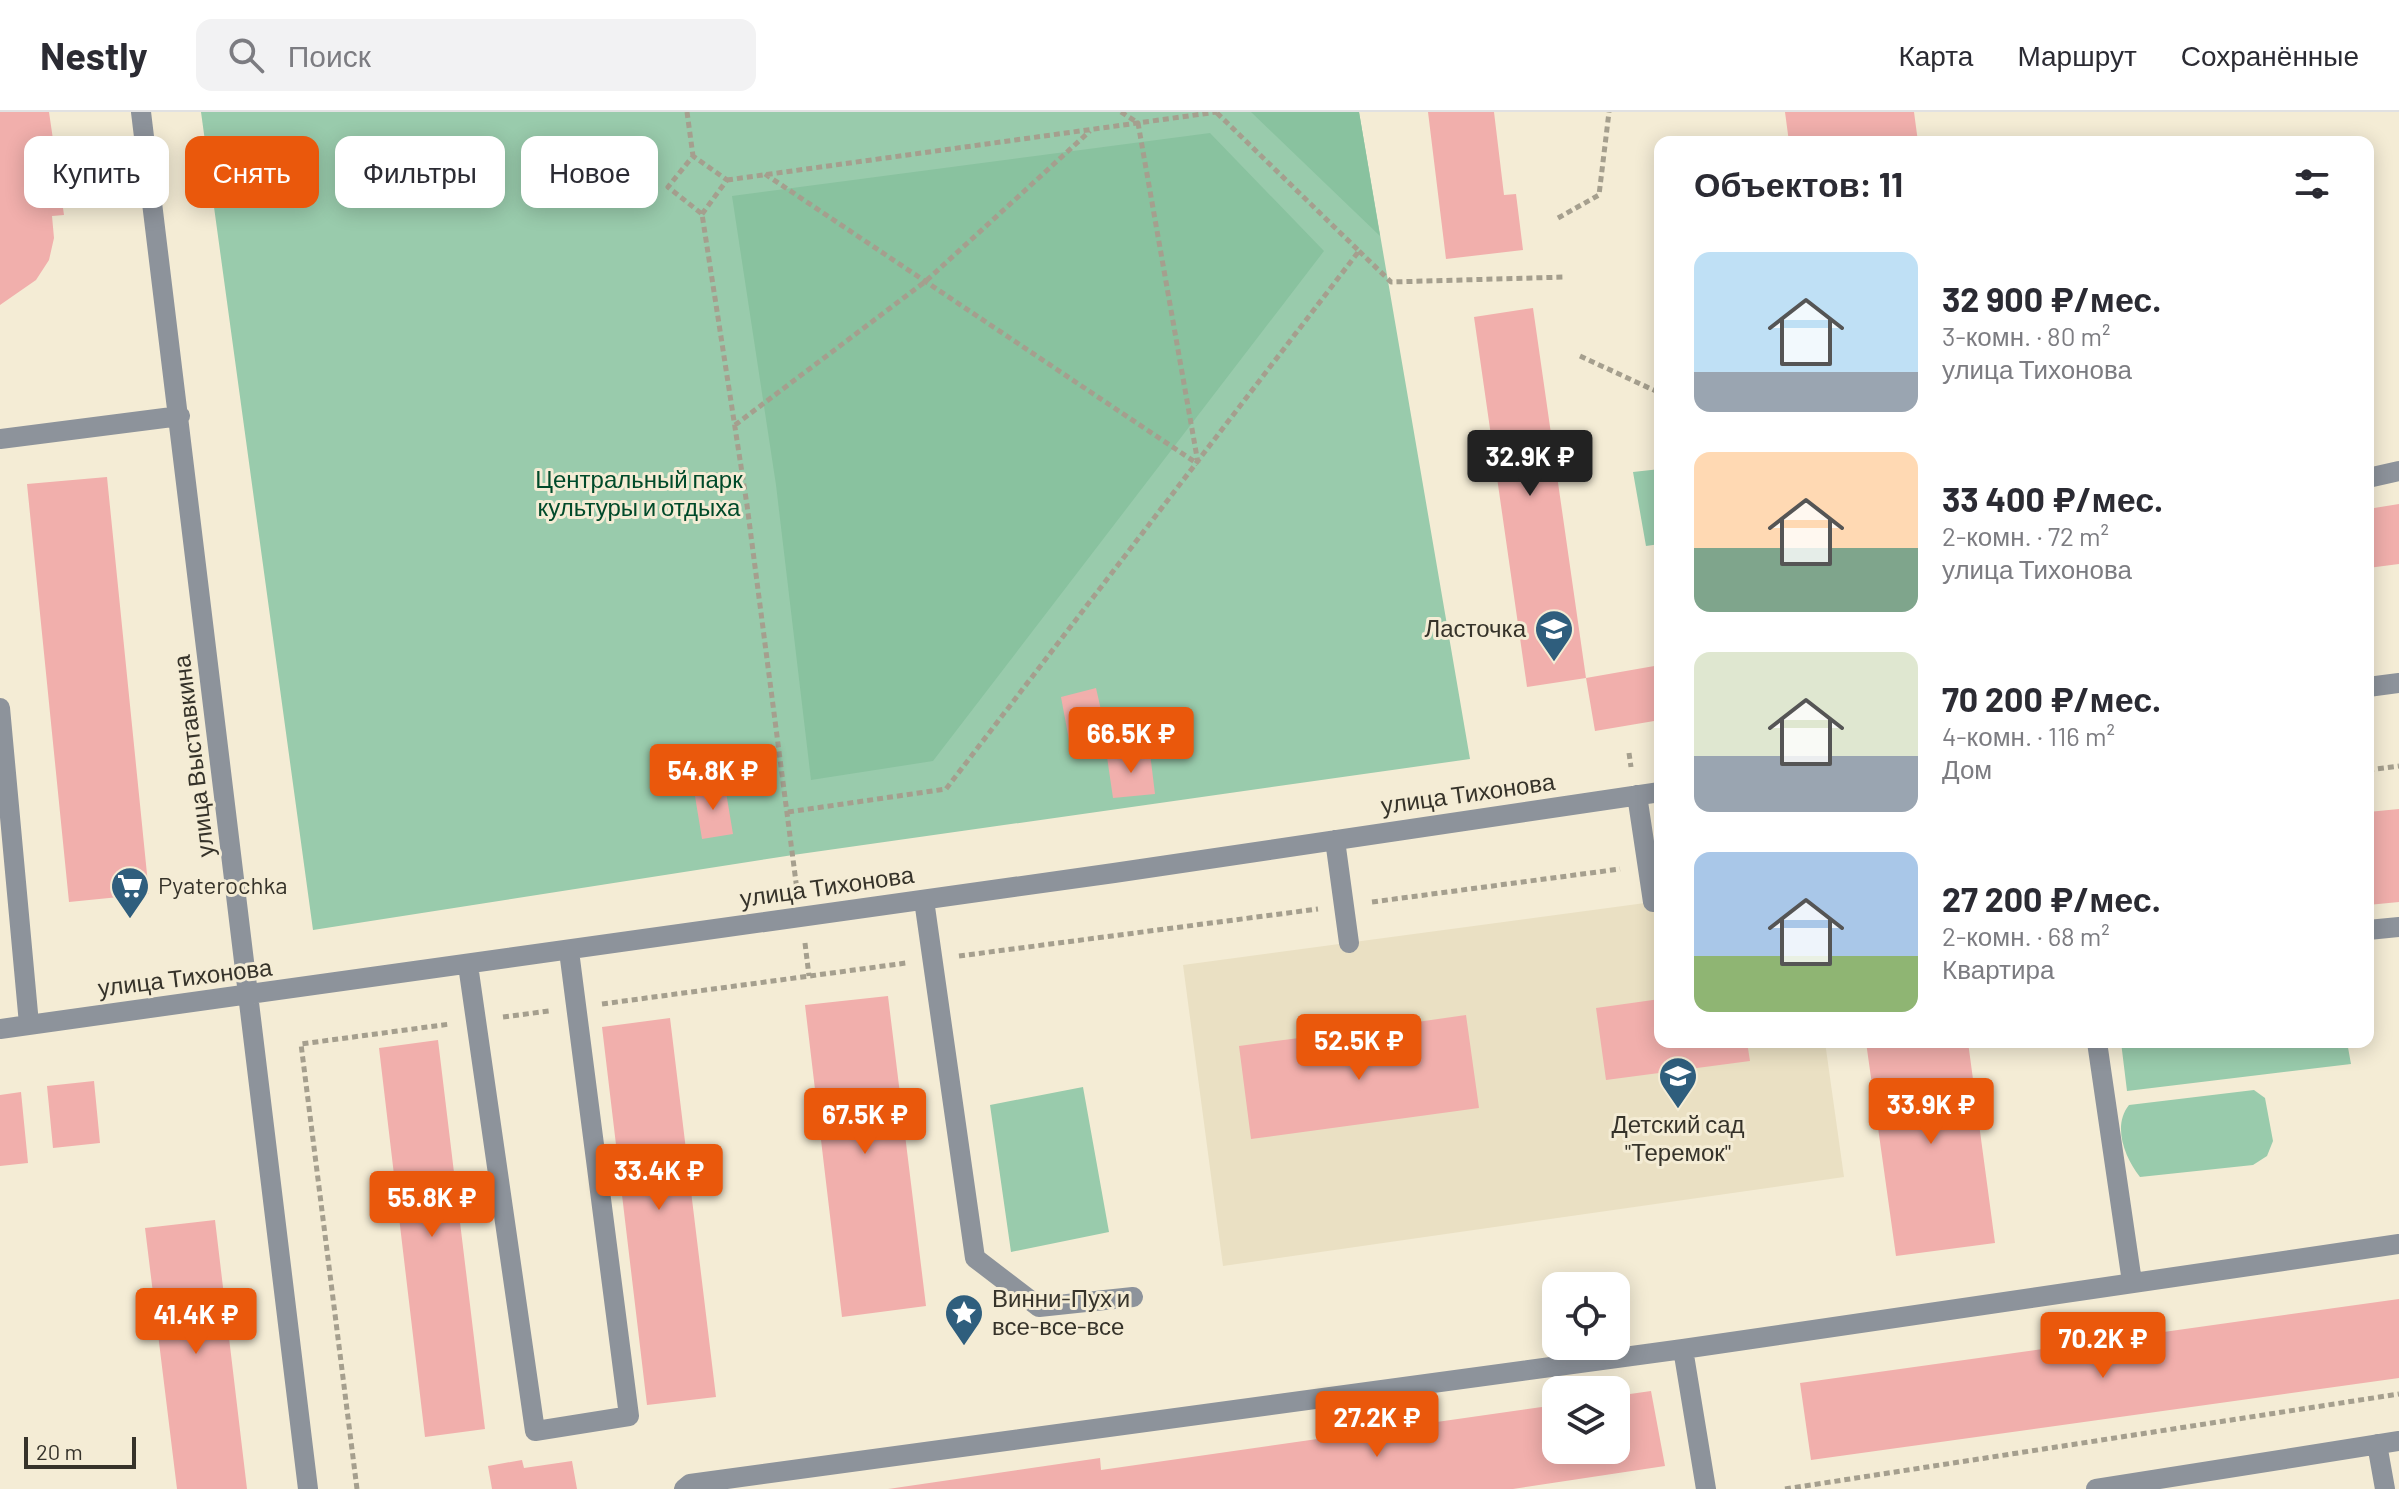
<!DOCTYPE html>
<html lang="ru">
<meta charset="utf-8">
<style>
:root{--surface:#fff;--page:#f2f2f3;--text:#2b2b33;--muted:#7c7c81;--line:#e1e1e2;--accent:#ea580c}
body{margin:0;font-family:Barlow,sans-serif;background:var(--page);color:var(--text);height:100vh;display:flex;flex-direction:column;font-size:30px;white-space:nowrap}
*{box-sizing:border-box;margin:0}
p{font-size:26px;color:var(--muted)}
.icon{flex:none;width:44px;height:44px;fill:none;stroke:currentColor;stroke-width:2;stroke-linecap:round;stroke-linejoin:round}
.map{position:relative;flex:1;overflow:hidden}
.details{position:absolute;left:1654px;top:24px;width:720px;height:912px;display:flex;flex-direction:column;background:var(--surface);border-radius:16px;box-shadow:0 4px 20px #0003}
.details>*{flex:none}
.banner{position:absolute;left:24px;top:24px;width:760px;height:72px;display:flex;gap:16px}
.tools{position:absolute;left:1542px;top:1160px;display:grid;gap:16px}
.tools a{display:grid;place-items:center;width:88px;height:88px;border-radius:16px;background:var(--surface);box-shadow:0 4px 20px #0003;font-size:40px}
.scale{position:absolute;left:24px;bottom:20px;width:112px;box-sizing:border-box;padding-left:8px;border:4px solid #36332a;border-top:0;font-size:22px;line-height:28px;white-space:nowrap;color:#36332a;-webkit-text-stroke:6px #f4ecd5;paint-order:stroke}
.price{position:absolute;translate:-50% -68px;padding:0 18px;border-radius:8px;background:var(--accent);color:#fff;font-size:26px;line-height:52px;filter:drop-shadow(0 2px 4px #0008)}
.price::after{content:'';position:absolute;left:50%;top:48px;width:24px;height:18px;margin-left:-12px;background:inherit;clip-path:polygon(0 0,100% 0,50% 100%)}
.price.selected{background:#222;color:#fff}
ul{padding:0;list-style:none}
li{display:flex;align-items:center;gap:24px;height:200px;padding:0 40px}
li span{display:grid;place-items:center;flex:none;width:224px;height:160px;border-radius:16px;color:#555}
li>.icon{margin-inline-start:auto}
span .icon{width:96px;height:96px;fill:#fffc;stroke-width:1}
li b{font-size:34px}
h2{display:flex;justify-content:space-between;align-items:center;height:96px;padding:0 40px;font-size:34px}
.tag{padding:0 28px;border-radius:16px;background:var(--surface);box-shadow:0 4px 20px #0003;font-size:28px;line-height:72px}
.tag.selected{background:var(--accent);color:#fff}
header{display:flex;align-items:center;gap:48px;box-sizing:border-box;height:112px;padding:0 40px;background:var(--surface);border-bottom:2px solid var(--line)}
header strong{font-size:38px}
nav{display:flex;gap:44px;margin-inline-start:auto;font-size:28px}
.search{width:560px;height:72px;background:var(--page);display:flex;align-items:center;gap:20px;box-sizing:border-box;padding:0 28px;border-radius:16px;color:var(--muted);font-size:30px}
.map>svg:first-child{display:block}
</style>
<header>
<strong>Nestly</strong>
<div class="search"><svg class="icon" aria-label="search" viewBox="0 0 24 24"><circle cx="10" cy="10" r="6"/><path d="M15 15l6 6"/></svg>Поиск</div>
<nav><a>Карта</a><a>Маршрут</a><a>Сохранённые</a></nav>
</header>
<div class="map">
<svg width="2399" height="1377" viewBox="0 0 2399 1377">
<rect width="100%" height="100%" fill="#f4ecd5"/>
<path fill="#eae0c3" d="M 1660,789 L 1660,930 L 1825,930 L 1844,1065 L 1223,1154 L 1183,853 Z"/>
<path fill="#99cbac" d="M 201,0 L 1359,0 L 1470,647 L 793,743 L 313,818 Z
M 1660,357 L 1660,432 L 1646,434 L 1633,360 Z
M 2121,930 L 2347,930 L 2351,952 L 2127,979 Z
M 1083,975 L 1109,1120 L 1011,1140 L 990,993 Z
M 2254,978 L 2265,986 L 2273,1029 L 2267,1044 L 2253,1053 L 2140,1065 C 2125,1046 2112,1014 2129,993 Z"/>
<path fill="#89c29f" d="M 1251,0 L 1359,0 L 1380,124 Z
M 1210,21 L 1324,139 L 933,649 L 811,668 L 776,373 L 732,84 Z"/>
<path fill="#f1afac" d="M 0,0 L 49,0 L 64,103 L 52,104 L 54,126 L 49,148 L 36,168 L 0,193 Z
M 1428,0 L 1494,0 L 1504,83 L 1516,82 L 1523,138 L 1446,147 Z
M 1785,0 L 1914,0 L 1918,30 L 1789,30 Z
M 1533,196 L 1586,566 L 1527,575 L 1474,205 Z
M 107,365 L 149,782 L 69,790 L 27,372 Z
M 2399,392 L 2399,452 L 2368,456 L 2368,397 Z
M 1660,553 L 1660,608 L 1595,619 L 1586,566 Z
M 1096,576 L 1106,620 L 1069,628 L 1061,585 Z
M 1150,641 L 1155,682 L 1113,686 L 1107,645 Z
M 725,674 L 733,722 L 702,727 L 694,678 Z
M 2399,697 L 2399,790 L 2368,793 L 2368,700 Z
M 888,884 L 926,1194 L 842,1205 L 805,893 Z
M 1660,887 L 1660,930 L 1747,930 L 1750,949 L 1606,968 L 1596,896 Z
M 1466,903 L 1479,996 L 1251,1027 L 1239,934 L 1299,926 L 1302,948 L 1420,932 L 1417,910 Z
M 670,906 L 716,1285 L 647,1293 L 602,915 Z
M 438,928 L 485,1317 L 425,1325 L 379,936 Z
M 1866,930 L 1968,930 L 1995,1131 L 1896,1144 Z
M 94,969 L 100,1031 L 53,1036 L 47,974 Z
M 21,980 L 28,1051 L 0,1054 L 0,983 Z
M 215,1108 L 247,1377 L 177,1377 L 145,1116 Z
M 2399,1187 L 2399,1266 L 1811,1348 L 1800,1271 Z
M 1651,1279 L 1665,1354 L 1513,1377 L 888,1377 L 1100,1346 L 1101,1358 L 1556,1293 L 1556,1338 L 1616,1338 L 1616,1284 Z
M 522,1348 L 524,1356 L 572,1349 L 577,1377 L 492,1377 L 488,1354 Z"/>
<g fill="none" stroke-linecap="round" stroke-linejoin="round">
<path stroke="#a59f8e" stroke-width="5" stroke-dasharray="6 4" stroke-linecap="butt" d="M 687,0 L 693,44
M 1121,0 L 1138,11 L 1198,351
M 765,62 L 1198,352
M 727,68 L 1217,0
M 702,102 L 727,68 L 693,44 L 668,75 L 702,102 L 747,393 L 797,778
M 1558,106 L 1599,83 L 1609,0
M 1359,139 L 1391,170 L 1566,165
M 1580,244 L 1660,281
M 735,313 L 926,169 L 1090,19
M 1629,641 L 1631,655
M 2368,658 L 2399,654
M 788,700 L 946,677 L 1359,139 L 1216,0
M 1372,790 L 1620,757
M 805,831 L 809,864
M 959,844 L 1318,797
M 602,892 L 906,851
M 503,905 L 549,899
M 357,1377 L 301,932 L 450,912
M 1785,1377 L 2399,1282"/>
<path stroke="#8d939b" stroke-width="20" d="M 141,0 L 308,1377
M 0,327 L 180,304
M 2368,366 L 2399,359
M 2368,575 L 2399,571
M 0,596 L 29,912
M 1637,683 L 1653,790
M 1335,728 L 1349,831
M 924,788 L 975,1146 L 1039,1195 L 1133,1185
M 2368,818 L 2399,815
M 468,853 L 535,1319 L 629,1304 L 569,839
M 0,917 L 1114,761 L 1660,680
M 2097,930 L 2132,1170
M 1683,1237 L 1706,1377
M 2377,1332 L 2385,1377
M 684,1377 L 690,1372 L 1683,1237 L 2399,1132
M 2096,1377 L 2399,1329"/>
</g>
<defs>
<g id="school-pin" transform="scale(2)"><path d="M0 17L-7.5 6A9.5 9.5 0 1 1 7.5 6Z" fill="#2f5e7d" stroke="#f4ecd5"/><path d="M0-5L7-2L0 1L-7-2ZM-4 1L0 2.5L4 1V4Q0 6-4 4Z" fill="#fff"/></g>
<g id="supermarket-pin" transform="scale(2)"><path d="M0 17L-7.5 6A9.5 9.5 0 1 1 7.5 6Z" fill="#2f5e7d" stroke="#f4ecd5"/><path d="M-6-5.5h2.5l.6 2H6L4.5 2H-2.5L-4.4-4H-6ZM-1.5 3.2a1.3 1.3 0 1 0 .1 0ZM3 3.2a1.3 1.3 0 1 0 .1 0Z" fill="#fff"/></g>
<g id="sight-pin" transform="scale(2)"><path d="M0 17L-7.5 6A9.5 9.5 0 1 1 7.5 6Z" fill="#2f5e7d" stroke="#f4ecd5"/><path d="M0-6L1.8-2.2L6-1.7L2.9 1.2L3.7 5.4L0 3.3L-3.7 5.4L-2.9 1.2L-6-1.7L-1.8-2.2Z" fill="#fff"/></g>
</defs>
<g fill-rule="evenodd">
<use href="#school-pin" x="1554" y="517"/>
<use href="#supermarket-pin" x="130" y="774"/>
<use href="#school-pin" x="1678" y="964"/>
<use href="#sight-pin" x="964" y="1201"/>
</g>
<g text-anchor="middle" stroke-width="6" stroke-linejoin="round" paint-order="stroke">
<g font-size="24" fill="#004a2a" stroke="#f4ecd5">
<text x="639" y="376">Центральный парк<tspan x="639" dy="28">культуры и отдыха</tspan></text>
</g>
<g font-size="24" fill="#36332a" stroke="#f4ecd5" text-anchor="start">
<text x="1526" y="525" text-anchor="end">Ласточка</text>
<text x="158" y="782">Pyaterochka</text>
<text x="1678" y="1021" text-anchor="middle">Детский сад<tspan x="1678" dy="28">"Теремок"</tspan></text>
<text x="992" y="1195">Винни-Пух и<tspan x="992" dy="28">все-все-все</tspan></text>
</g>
<g font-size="24" fill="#36332a" stroke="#f4ecd5">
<text transform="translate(194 644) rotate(-97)" y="8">улица Выставкина</text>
<text transform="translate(1468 682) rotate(-8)" y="8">улица Тихонова</text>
<text transform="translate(827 775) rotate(-8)" y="8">улица Тихонова</text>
<text transform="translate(185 866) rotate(-7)" y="8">улица Тихонова</text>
</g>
</g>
</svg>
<div class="tools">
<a><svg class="icon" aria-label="locate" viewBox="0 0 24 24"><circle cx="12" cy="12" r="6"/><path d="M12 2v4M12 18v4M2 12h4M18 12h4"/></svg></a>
<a><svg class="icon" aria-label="layers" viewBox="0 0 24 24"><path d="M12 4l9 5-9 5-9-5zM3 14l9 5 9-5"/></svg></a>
</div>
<div class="scale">20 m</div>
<b class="price selected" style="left:1530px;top:386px">32.9K ₽</b>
<b class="price" style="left:1131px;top:663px">66.5K ₽</b>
<b class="price" style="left:713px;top:700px">54.8K ₽</b>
<b class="price" style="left:1359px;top:970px">52.5K ₽</b>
<b class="price" style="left:1931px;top:1034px">33.9K ₽</b>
<b class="price" style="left:865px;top:1044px">67.5K ₽</b>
<b class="price" style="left:659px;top:1100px">33.4K ₽</b>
<b class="price" style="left:432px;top:1127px">55.8K ₽</b>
<b class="price" style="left:196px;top:1244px">41.4K ₽</b>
<b class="price" style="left:2103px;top:1268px">70.2K ₽</b>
<b class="price" style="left:1377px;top:1347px">27.2K ₽</b>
<div class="banner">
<a class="tag">Купить</a>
<a class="tag selected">Снять</a>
<a class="tag">Фильтры</a>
<a class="tag">Новое</a>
</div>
<section class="details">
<h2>Объектов: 11<svg class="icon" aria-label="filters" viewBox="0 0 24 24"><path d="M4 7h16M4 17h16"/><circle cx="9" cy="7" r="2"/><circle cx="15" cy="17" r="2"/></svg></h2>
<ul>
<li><span style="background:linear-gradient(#bfe0f5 75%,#9aa5b1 0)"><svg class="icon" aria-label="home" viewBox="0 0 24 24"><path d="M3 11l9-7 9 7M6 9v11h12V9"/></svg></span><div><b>32 900 ₽/мес.</b><p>3-комн. · 80 m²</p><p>улица Тихонова</p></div></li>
<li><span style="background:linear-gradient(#ffd9b3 60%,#7fa58c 0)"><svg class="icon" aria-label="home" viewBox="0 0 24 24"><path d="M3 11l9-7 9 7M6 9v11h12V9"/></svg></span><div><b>33 400 ₽/мес.</b><p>2-комн. · 72 m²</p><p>улица Тихонова</p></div></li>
<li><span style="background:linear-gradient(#dfe7d0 65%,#9aa5b1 0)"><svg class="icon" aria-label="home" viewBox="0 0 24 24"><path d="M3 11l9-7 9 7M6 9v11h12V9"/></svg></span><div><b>70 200 ₽/мес.</b><p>4-комн. · 116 m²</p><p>Дом</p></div></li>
<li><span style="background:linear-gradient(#a9c7e8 65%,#8fb573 0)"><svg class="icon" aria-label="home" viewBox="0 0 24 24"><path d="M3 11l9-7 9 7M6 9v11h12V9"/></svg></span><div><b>27 200 ₽/мес.</b><p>2-комн. · 68 m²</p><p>Квартира</p></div></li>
</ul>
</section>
</div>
